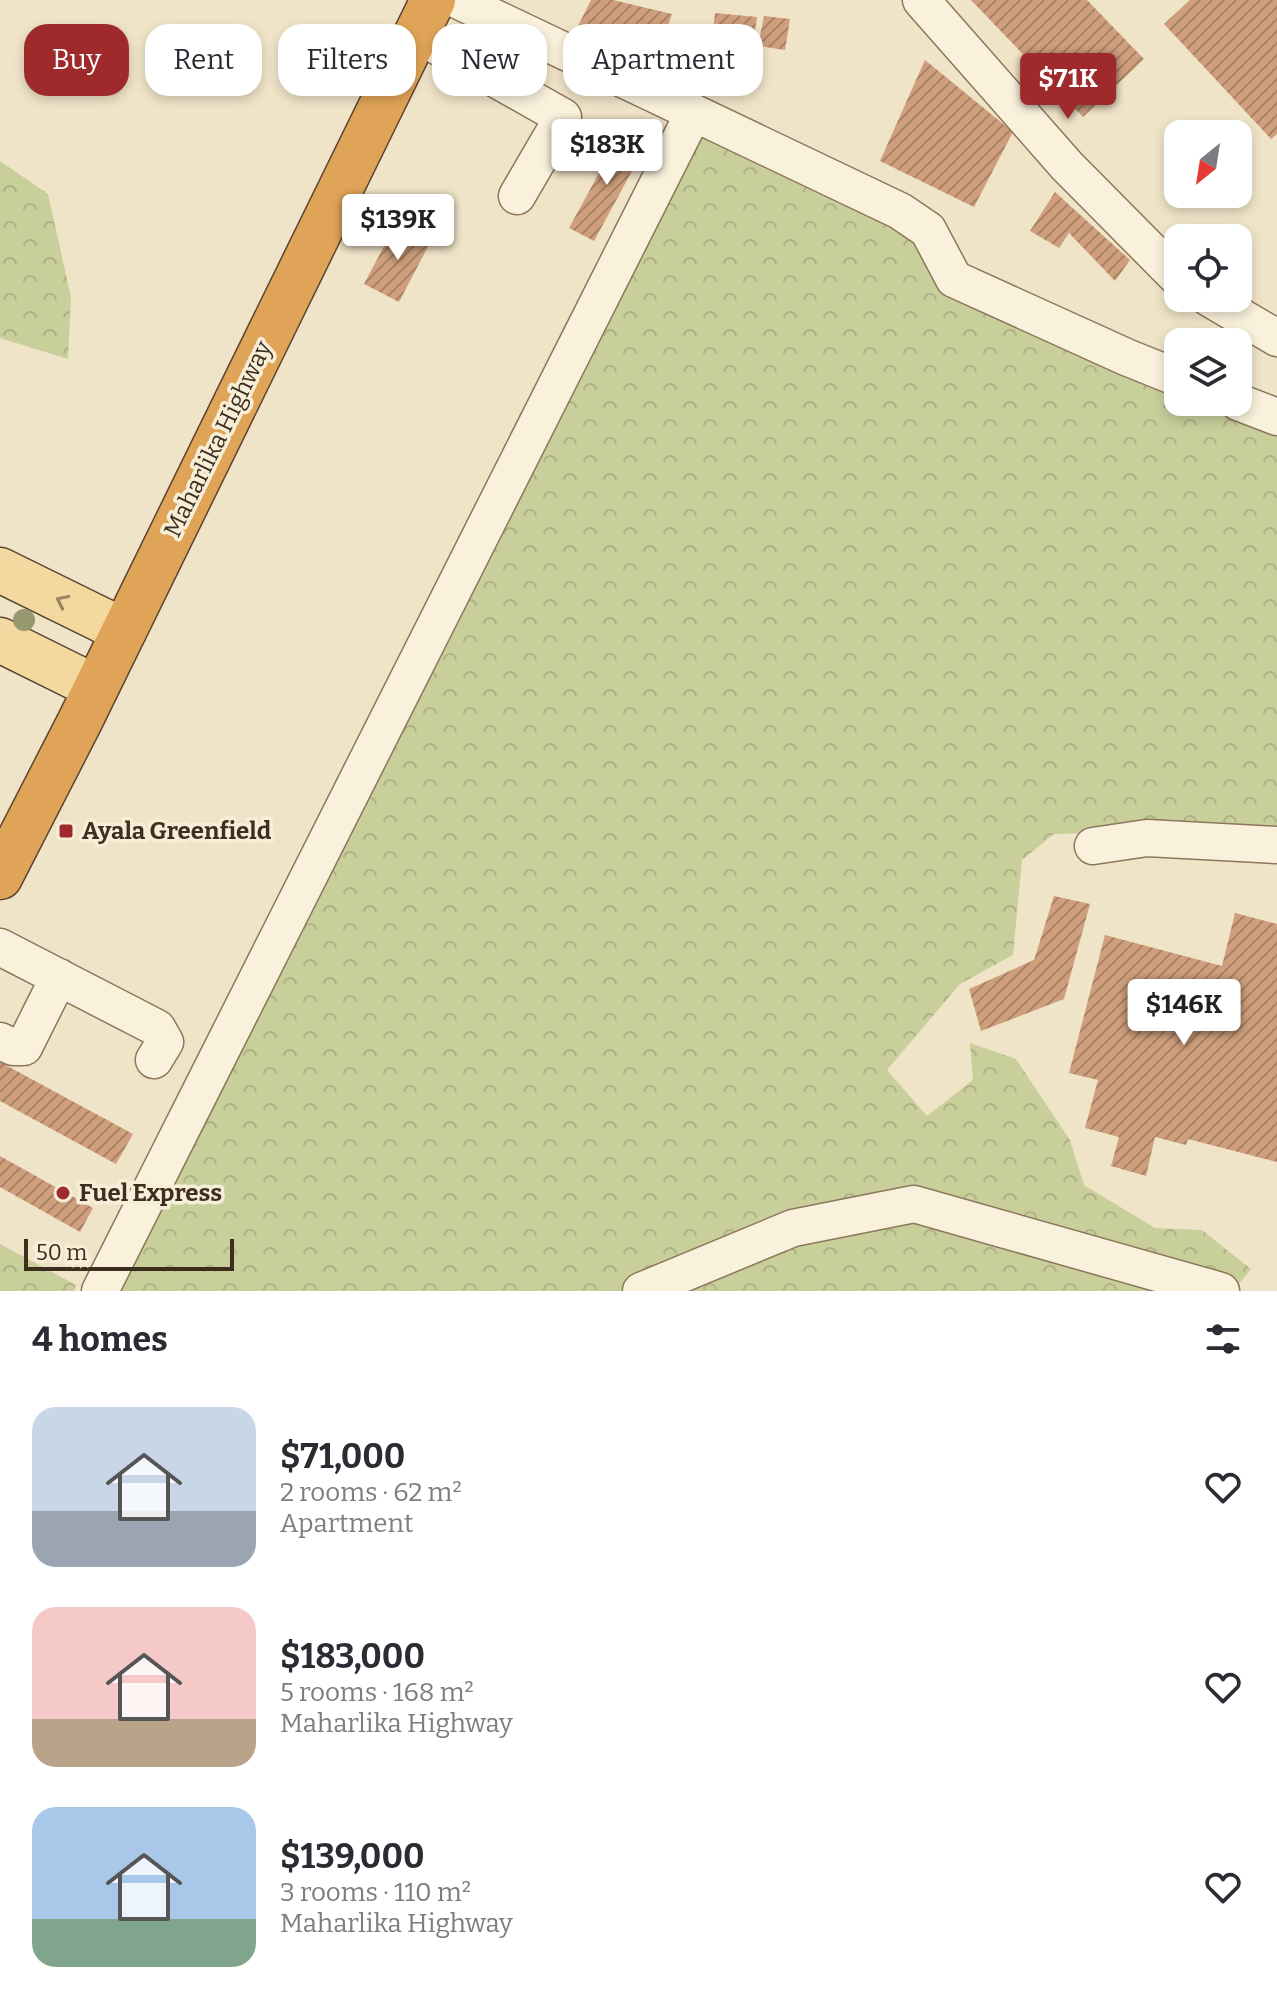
<!DOCTYPE html>
<meta charset="utf-8">
<style>
:root{--surface:#fff;--page:#f2f2f3;--text:#2b2b33;--muted:#7c7c81;--accent:#9e2a2b}
body{margin:0;font-family:Bitter,serif;background:var(--page);color:var(--text);height:100vh;display:flex;flex-direction:column;font-size:30px;white-space:nowrap}
*{box-sizing:border-box;margin:0}
p{font-size:26px;color:var(--muted)}
.icon{flex:none;width:44px;height:44px;fill:none;stroke:currentColor;stroke-width:2;stroke-linecap:round;stroke-linejoin:round}
.map{position:relative;height:1291px;overflow:hidden}
.sheet{display:flex;flex-direction:column;background:var(--surface);flex:1}
.sheet>*{flex:none}
.guide{position:absolute;left:24px;top:24px;width:800px;height:72px;display:flex;gap:16px}
.needle{width:52px;rotate:210deg}
.tools{position:absolute;left:1164px;top:120px;display:grid;gap:16px}
.tools a{display:grid;place-items:center;width:88px;height:88px;border-radius:16px;background:var(--surface);box-shadow:0 4px 12px #0003;font-size:40px}
.scale{position:absolute;left:24px;bottom:20px;width:210px;box-sizing:border-box;padding-left:8px;border:4px solid #3d2e20;border-top:0;font-size:22px;line-height:28px;white-space:nowrap;color:#3d2e20;-webkit-text-stroke:6px #f7eed8;paint-order:stroke}
.price{position:absolute;translate:-50% -68px;padding:0 18px;border-radius:8px;background:#fff;color:#222;font-size:26px;line-height:52px;filter:drop-shadow(0 2px 4px #0008)}
.price::after{content:'';position:absolute;left:50%;top:48px;width:24px;height:18px;margin-left:-12px;background:inherit;clip-path:polygon(0 0,100% 0,50% 100%)}
.price.active{background:var(--accent);color:#fff}
ul{padding:0;list-style:none}
li{display:flex;align-items:center;gap:24px;height:200px;padding:0 32px}
li span{display:grid;place-items:center;flex:none;width:224px;height:160px;border-radius:24px;color:#555}
li>.icon{margin-inline-start:auto}
span .icon{width:96px;height:96px;fill:#fffc;stroke-width:1}
li b{font-size:34px}
h2{display:flex;justify-content:space-between;align-items:center;height:96px;padding:0 32px;font-size:34px}
.chip{padding:0 28px;border-radius:24px;background:var(--surface);box-shadow:0 4px 12px #0003;font-size:28px;line-height:72px}
.chip.active{background:var(--accent);color:#fff}
.map>svg:first-child{display:block}
</style>
<div class="map">
<svg width="1277" height="1291" viewBox="0 0 1277 1291">
<defs>
<pattern id="forest-crowns" width="20" height="18" patternUnits="userSpaceOnUse" patternTransform="scale(2)"><rect width="20" height="18" fill="#c9cf9b"/><path d="M2 6a3 3 0 1 1 6 0M12 15a3 3 0 1 1 6 0" fill="none" stroke="#aeb285"/></pattern>
<pattern id="building-hatch" width="6" height="6" patternUnits="userSpaceOnUse" patternTransform="scale(2)"><rect width="6" height="6" fill="#cf9f7d"/><path d="M-1 1l2-2M0 6l6-6M5 7l2-2" fill="none" stroke="#a98266"/></pattern>
</defs>
<rect width="100%" height="100%" fill="#f0e4c8"/>
<path fill="url(#forest-crowns)" d="M 693,121 L 898,209 L 948,270 L 1178,375 L 1178,402 L 1238,402 L 1277,414 L 1277,833 L 1173,831 L 1054,834 L 1022,860 L 1013,955 L 960,984 L 887,1070 L 927,1116 L 973,1080 L 970,1043 L 1016,1059 L 1070,1140 L 1084,1185 L 1155,1228 L 1202,1230 L 1251,1269 L 1233,1291 L 111,1291 Z
M 0,161 L 48,194 L 71,297 L 68,359 L 0,338 Z
M 0,1244 L 76,1285 L 74,1291 L 0,1291 Z"/>
<path fill="url(#building-hatch)" d="M 591,0 L 613,0 L 672,14 L 656,60 L 578,26 Z
M 971,0 L 1087,0 L 1144,59 L 1083,117 Z
M 1190,0 L 1277,0 L 1277,134 L 1271,139 L 1164,24 Z
M 715,13 L 757,17 L 752,52 L 711,47 Z
M 764,16 L 790,19 L 785,50 L 758,46 Z
M 925,60 L 1013,132 L 974,207 L 880,161 Z
M 621,133 L 645,147 L 594,241 L 569,228 Z
M 1055,192 L 1130,260 L 1115,281 L 1069,233 L 1059,248 L 1030,231 Z
M 397,222 L 432,239 L 399,302 L 364,284 Z
M 1054,896 L 1090,904 L 1064,999 L 981,1031 L 969,989 L 1034,960 Z
M 1235,913 L 1277,924 L 1277,1162 L 1188,1139 L 1186,1145 L 1155,1137 L 1146,1176 L 1111,1166 L 1119,1137 L 1085,1128 L 1098,1080 L 1069,1073 L 1105,935 L 1222,966 Z
M 0,1062 L 133,1134 L 116,1164 L 0,1101 Z
M 0,1156 L 93,1208 L 80,1232 L 0,1187 Z"/>
<g fill="none" stroke-linecap="round" stroke-linejoin="round">
<g stroke="#8d765c" stroke-width="39">
<path id="minor" d="M 457,0 L 900,211 L 928,230 L 954,279 L 1126,357 L 1178,378
M 921,0 L 1067,166 L 1178,278
M 416,34 L 563,117 L 517,196
M 1209,298 L 1277,338
M 1238,402 L 1277,417
M 1093,846 L 1147,838 L 1277,845
M 0,947 L 157,1028 L 165,1042 L 154,1060
M 0,1041 L 13,1047 L 24,1047 L 59,977
M 100,1291 L 693,114
M 641,1291 L 793,1228 L 914,1204 L 1221,1291"/>
</g>
<g stroke="#5b4430" stroke-width="47">
<path id="major" d="M 0,570 L 124,631
M 0,640 L 95,687"/>
</g>
<g stroke="#5b4430" stroke-width="47">
<path id="highway" d="M 0,877 L 80,721 L 433,0"/>
</g>
<use href="#minor" stroke="#faf1dc" stroke-width="36"/>
<use href="#major" stroke="#f3d9a0" stroke-width="44"/>
<use href="#highway" stroke="#e0a458" stroke-width="44"/>
</g>
<circle fill="#96986f" cx="24" cy="620" r="11"/>
<defs><path id="oneway-chevron" d="M-2-3.5L2.5 0L-2 3.5" fill="none" stroke-width="1.6" stroke-linecap="round" stroke-linejoin="round" transform="scale(2)"/></defs>
<use stroke="#988460" href="#oneway-chevron" transform="translate(62 601) rotate(-154)"/>
<g fill="#9e2a2b" stroke="#f7eed8" stroke-width="3">
<rect x="58" y="823" width="16" height="16" rx="4"/>
<circle cx="63" cy="1193" r="8"/>
</g>
<g text-anchor="middle" stroke-width="7" stroke-linejoin="round" paint-order="stroke">
<g font-size="24" fill="#3d2e20" stroke="#f7eed8">
<text transform="translate(218 439) rotate(-64)" y="8">Maharlika Highway</text>
</g>
<g font-size="24" font-weight="bold" fill="#3d2e20" stroke="#f7eed8" text-anchor="start">
<text x="82" y="839">Ayala Greenfield</text>
<text x="79" y="1201">Fuel Express</text>
</g>
</g>
</svg>
<div class="tools">
<a><svg class="needle" viewBox="-14 -14 28 28"><path d="M0-13l5 13h-10z" fill="#e53935"/><path d="M0 13l5-13h-10z" fill="#7c7c81"/></svg></a>
<a><svg class="icon" aria-label="locate" viewBox="0 0 24 24"><circle cx="12" cy="12" r="6"/><path d="M12 2v4M12 18v4M2 12h4M18 12h4"/></svg></a>
<a><svg class="icon" aria-label="layers" viewBox="0 0 24 24"><path d="M12 4l9 5-9 5-9-5zM3 14l9 5 9-5"/></svg></a>
</div>
<div class="scale">50 m</div>
<b class="price active" style="left:1068px;top:121px">$71K</b>
<b class="price" style="left:607px;top:187px">$183K</b>
<b class="price" style="left:398px;top:262px">$139K</b>
<b class="price" style="left:1184px;top:1047px">$146K</b>
<div class="guide">
<a class="chip active">Buy</a>
<a class="chip">Rent</a>
<a class="chip">Filters</a>
<a class="chip">New</a>
<a class="chip">Apartment</a>
</div>
</div>
<section class="sheet">
<h2>4 homes<svg class="icon" aria-label="filters" viewBox="0 0 24 24"><path d="M4 7h16M4 17h16"/><circle cx="9" cy="7" r="2"/><circle cx="15" cy="17" r="2"/></svg></h2>
<ul>
<li><span style="background:linear-gradient(#c9d6e8 65%,#9aa5b1 0)"><svg class="icon" aria-label="home" viewBox="0 0 24 24"><path d="M3 11l9-7 9 7M6 9v11h12V9"/></svg></span><div><b>$71,000</b><p>2 rooms · 62 m²</p><p>Apartment</p></div><svg class="icon" aria-label="heart" viewBox="0 0 24 24"><path d="M12 20l-8-8c-3-5 5-10 8-4 3-6 11-1 8 4z"/></svg></li>
<li><span style="background:linear-gradient(#f6c9c9 70%,#b9a48a 0)"><svg class="icon" aria-label="home" viewBox="0 0 24 24"><path d="M3 11l9-7 9 7M6 9v11h12V9"/></svg></span><div><b>$183,000</b><p>5 rooms · 168 m²</p><p>Maharlika Highway</p></div><svg class="icon" aria-label="heart" viewBox="0 0 24 24"><path d="M12 20l-8-8c-3-5 5-10 8-4 3-6 11-1 8 4z"/></svg></li>
<li><span style="background:linear-gradient(#a9c7e8 70%,#7fa58c 0)"><svg class="icon" aria-label="home" viewBox="0 0 24 24"><path d="M3 11l9-7 9 7M6 9v11h12V9"/></svg></span><div><b>$139,000</b><p>3 rooms · 110 m²</p><p>Maharlika Highway</p></div><svg class="icon" aria-label="heart" viewBox="0 0 24 24"><path d="M12 20l-8-8c-3-5 5-10 8-4 3-6 11-1 8 4z"/></svg></li>
</ul>
</section>
